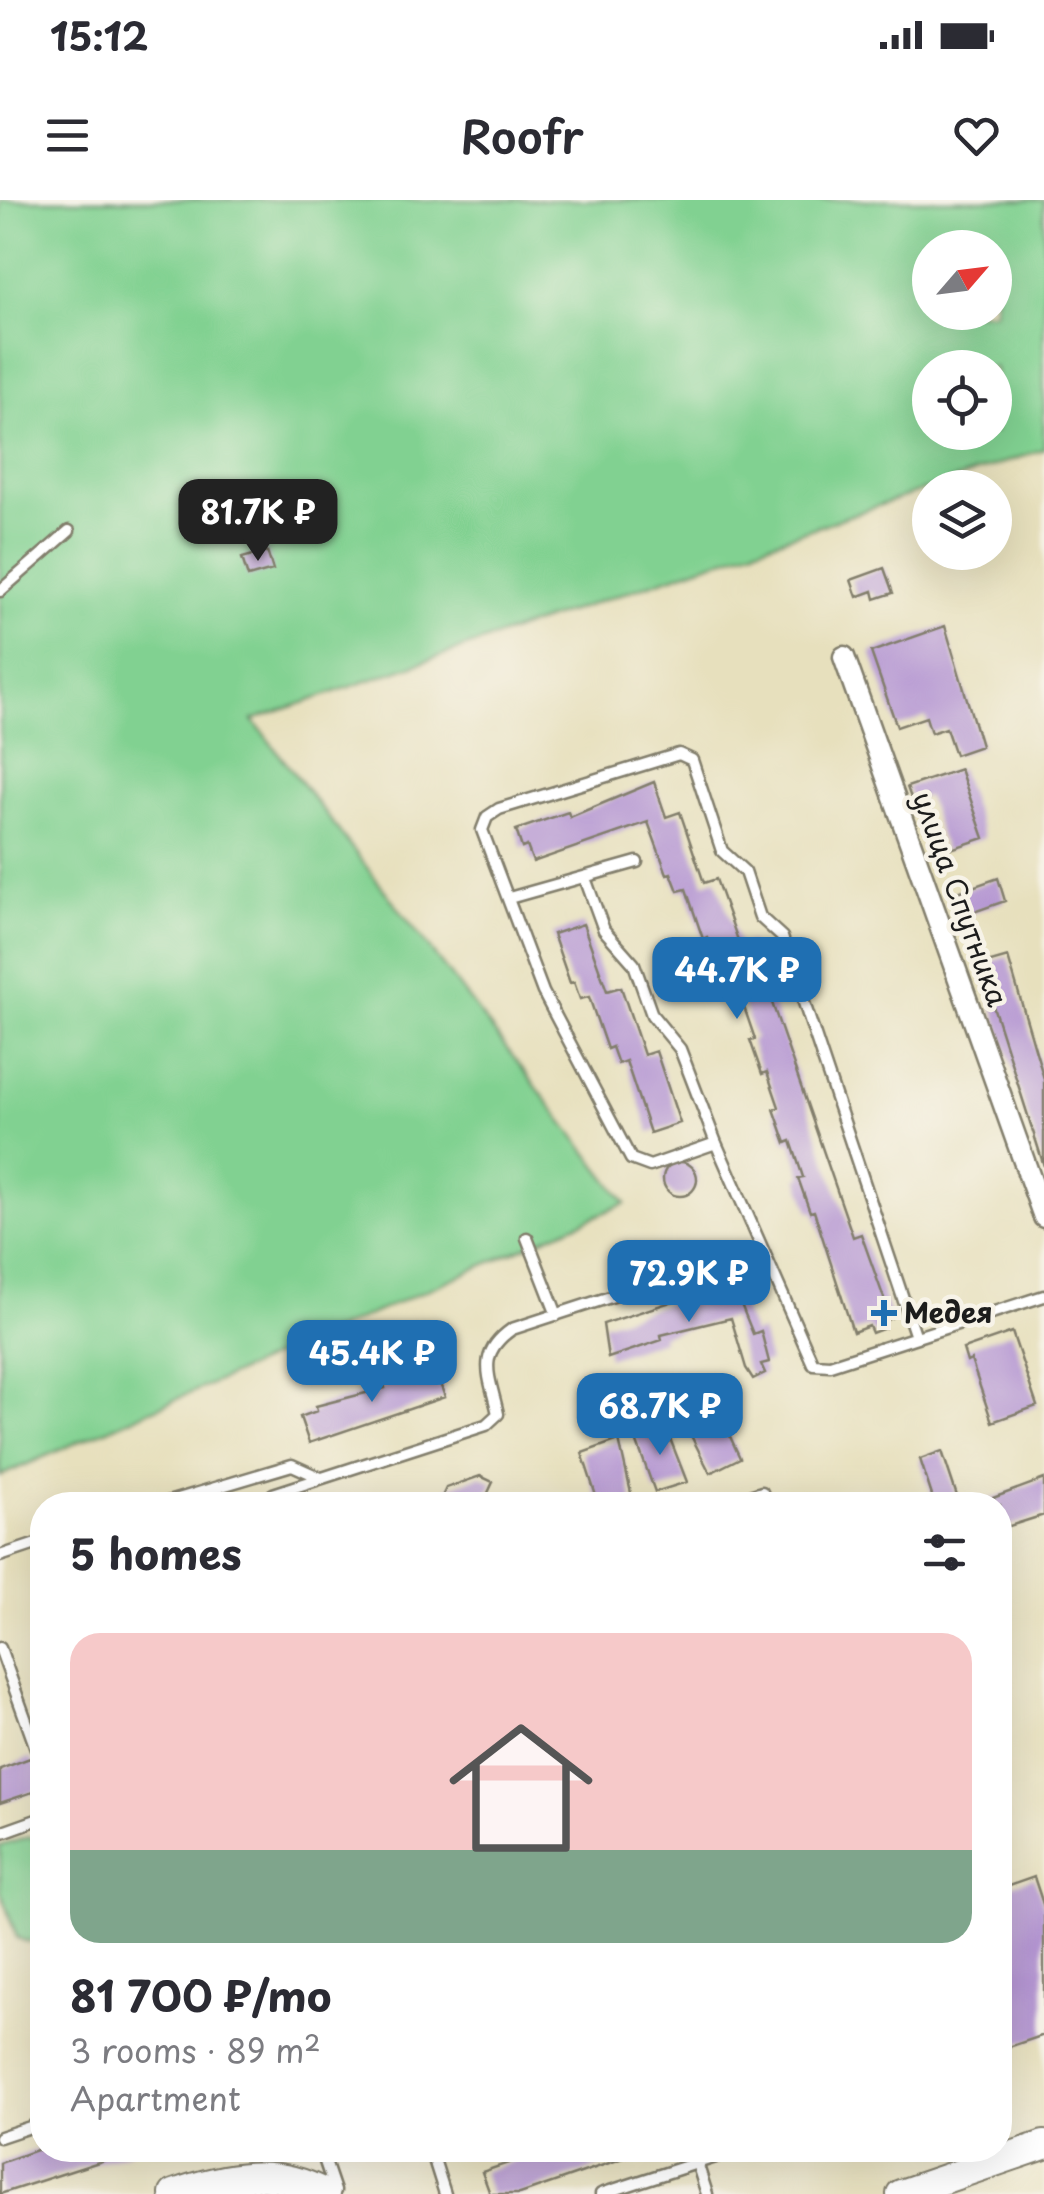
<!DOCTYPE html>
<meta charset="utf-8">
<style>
:root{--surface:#fff;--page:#f2f2f3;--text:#2b2b33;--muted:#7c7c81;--accent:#1f6fb2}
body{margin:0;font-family:"Playpen Sans",sans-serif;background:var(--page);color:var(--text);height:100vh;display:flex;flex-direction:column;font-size:38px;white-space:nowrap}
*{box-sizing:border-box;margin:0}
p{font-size:32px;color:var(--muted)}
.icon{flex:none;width:55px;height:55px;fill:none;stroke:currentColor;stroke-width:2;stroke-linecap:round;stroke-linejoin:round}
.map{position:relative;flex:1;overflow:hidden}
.panel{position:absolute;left:30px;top:1292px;width:982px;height:670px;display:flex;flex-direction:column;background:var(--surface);border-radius:40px;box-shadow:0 10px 40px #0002}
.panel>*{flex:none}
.needle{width:65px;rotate:62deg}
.fabs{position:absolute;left:912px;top:30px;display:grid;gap:20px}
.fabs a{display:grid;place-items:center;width:100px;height:100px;border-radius:50%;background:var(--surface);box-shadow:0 10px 40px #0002;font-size:50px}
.price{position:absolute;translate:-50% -85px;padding:0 22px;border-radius:20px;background:var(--accent);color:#fff;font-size:32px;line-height:65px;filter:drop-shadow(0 2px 5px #0008)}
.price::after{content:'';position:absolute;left:50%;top:60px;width:30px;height:22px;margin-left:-15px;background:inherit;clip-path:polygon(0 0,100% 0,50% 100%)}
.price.selected{background:#222;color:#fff}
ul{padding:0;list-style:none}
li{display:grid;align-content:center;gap:20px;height:530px;padding:0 40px}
li span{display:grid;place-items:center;height:310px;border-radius:30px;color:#555}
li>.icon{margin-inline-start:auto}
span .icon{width:180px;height:180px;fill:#fffc;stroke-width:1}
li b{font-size:42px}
h2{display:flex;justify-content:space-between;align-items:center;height:120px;padding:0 40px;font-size:42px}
.status{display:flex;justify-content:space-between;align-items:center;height:70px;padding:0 50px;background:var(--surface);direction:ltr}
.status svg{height:28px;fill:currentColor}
header{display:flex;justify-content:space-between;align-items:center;height:130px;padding:0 40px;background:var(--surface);font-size:45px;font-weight:600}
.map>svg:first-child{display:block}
</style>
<div class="status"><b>15:12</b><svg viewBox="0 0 49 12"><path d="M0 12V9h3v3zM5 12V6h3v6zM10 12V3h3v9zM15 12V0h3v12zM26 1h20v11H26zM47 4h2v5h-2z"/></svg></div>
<header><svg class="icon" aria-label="menu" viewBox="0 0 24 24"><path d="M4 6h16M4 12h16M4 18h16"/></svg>Roofr<svg class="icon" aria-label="heart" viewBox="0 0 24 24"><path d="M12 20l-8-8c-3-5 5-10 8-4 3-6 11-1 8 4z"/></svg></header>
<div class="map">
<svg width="1044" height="1994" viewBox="0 0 1044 1994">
<rect width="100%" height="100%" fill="#f7f3e8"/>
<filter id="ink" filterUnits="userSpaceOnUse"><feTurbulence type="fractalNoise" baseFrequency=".01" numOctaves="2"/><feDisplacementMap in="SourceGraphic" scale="20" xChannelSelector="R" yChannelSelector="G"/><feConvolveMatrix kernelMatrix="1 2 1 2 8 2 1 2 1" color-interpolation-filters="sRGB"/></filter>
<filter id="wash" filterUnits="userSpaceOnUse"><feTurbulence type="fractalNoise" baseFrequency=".0048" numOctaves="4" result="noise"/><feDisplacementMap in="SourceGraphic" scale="40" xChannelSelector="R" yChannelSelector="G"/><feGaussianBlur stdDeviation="2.25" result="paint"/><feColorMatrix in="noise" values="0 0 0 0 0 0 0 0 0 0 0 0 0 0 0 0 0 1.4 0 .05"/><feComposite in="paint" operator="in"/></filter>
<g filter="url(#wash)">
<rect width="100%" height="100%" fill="#e7e0bd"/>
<path fill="#81d191" stroke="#4e7656" stroke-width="2.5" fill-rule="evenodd" d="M 0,0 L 1044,0 L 1044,249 L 253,520 L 626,1003 L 0,1276 ZM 930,48 L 995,48 L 995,112 L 930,112 ZM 930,168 L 995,168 L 995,232 L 930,232 Z
M 29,1637 L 38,1640 L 42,1652 L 42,1738 L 28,1742 L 17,1738 L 0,1690 L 0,1646 Z"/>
<g id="blocks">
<path fill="#b495d2" d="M 267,351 L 273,370 L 248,377 L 242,358 Z
M 884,368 L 893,393 L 875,399 L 873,391 L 857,397 L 851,380 Z
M 945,426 L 981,546 L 955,555 L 946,528 L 931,533 L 926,517 L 897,527 L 871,452 Z
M 960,569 L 984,638 L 945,651 L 927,596 L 912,601 L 907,587 Z
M 654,582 L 666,617 L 680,612 L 704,683 L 716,679 L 740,746 L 751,742 L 853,1037 L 861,1034 L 891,1118 L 882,1122 L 885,1128 L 872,1133 L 869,1126 L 853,1132 L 814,1011 L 810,1012 L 798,978 L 803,977 L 791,941 L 786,943 L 774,909 L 779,907 L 767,872 L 762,874 L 750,840 L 755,839 L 743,804 L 739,805 L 722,754 L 714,756 L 707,737 L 703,739 L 686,689 L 678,691 L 671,673 L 667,674 L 648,622 L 533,662 L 527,646 L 522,648 L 516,630 L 568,612 L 570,617 Z
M 998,678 L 1005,701 L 957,718 L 949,695 Z
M 583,724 L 607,791 L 621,787 L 644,855 L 656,851 L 680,923 L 650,933 L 626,861 L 618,864 L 612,847 L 607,849 L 589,797 L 580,799 L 574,782 L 570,783 L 553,734 Z
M 1008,757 L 1044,879 L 1044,966 L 980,765 Z
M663 979a17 17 0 1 1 34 0a17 17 0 1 1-34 0Z
M 732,1082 L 753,1134 L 761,1131 L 769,1162 L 761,1164 L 765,1173 L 753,1179 L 746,1168 L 731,1118 L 661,1135 L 662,1140 L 608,1158 L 603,1124 Z
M 1012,1132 L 1037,1206 L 992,1222 L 971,1160 L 967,1162 L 963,1149 Z
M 435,1170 L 445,1197 L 309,1243 L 300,1217 L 317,1211 L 316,1206 L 385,1188 L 384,1183 L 418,1171 L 420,1176 Z
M 710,1178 L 721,1217 L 740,1258 L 710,1273 L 675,1204 L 658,1211 L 654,1198 Z
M 664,1223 L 687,1282 L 655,1292 L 634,1234 Z
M 619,1240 L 633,1302 L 599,1305 L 582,1253 Z
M 942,1251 L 960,1305 L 935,1305 L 920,1259 Z
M 480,1276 L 493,1282 L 487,1295 L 455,1305 L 440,1301 L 446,1288 Z
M 1044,1279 L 1044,1315 L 1000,1329 L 1000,1305 L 974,1305 Z
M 30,1558 L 40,1573 L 42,1589 L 0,1603 L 0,1569 Z
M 1034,1677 L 1044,1707 L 1044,1835 L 1000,1850 L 1000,1689 Z
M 36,1950 L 129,1950 L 130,1952 L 0,1994 L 0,1963 Z
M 546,1950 L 641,1950 L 641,1952 L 520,1994 L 490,1994 L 482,1972 Z"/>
</g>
</g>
<g filter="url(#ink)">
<use href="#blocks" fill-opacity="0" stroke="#827e6c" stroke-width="2.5"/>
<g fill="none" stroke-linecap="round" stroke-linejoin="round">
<g stroke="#827e6c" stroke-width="15">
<path id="lane" d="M 0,391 L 69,331
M 585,678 L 604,730 L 634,764 L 652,815 L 680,849 L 716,943 L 813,1164 L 830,1165 L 1044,1096
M 509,698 L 637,662
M 716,943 L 650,966 L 631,959 L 543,792 L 482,630 L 487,617 L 499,609 L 679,554 L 692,560 L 722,651 L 745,672 L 760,717 L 782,737 L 916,1137
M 527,1038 L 557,1115
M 158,1305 L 292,1265 L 321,1278
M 277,1305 L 273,1294 L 486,1225 L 498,1214 C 490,1176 475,1155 512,1129 L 761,1048
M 722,1305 L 762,1292 L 766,1305
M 0,1356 L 42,1342
M 0,1448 L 42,1565
M 0,1633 L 42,1618
M 0,1937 L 42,1923
M 321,1950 L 335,1991
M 431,1950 L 445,1994
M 693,1950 L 707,1994
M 601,1994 L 737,1950"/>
</g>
<g stroke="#827e6c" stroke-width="25">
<path id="street" d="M 844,457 L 1044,1017"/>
</g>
<g stroke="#827e6c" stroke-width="32">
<path id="secondary" d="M 174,1994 C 225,1976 276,1966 325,1994
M 901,1994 L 1044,1945"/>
</g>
<use href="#lane" stroke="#fff" stroke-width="10"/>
<use href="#street" stroke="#fff" stroke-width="20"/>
<use href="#secondary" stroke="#fff" stroke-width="28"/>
</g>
</g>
<path fill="#1f6fb2" stroke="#f7f3e8" stroke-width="4" d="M879 1098h10v10h10v10h-10v10h-10v-10h-10v-10h10z"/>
<g text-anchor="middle" stroke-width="9" stroke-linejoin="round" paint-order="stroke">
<g font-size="28" fill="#1c1c1c" stroke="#f7f3e8">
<text transform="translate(960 699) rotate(70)" y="10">улица Спутника</text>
</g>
<g font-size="28" font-weight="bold" fill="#1c1c1c" stroke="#f7f3e8" text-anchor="start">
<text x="904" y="1123">Медея</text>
</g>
</g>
</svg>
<div class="fabs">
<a><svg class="needle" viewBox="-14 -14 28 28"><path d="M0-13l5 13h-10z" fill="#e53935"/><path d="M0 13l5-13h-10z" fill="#7c7c81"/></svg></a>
<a><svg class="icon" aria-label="locate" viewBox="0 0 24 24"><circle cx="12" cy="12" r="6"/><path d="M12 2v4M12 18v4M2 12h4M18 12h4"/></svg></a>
<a><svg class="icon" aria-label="layers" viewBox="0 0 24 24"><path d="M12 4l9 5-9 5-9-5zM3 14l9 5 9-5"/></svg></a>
</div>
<b class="price selected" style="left:258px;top:364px">81.7K ₽</b>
<b class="price" style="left:737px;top:822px">44.7K ₽</b>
<b class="price" style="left:689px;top:1125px">72.9K ₽</b>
<b class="price" style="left:372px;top:1205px">45.4K ₽</b>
<b class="price" style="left:660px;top:1258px">68.7K ₽</b>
<section class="panel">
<h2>5 homes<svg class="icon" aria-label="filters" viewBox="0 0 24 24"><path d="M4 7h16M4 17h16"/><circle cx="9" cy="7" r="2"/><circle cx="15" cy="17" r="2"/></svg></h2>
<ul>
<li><span style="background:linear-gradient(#f6c9c9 70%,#7fa58c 0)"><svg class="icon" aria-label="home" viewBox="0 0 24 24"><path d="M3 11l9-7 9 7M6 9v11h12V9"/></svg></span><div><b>81 700 ₽/mo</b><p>3 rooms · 89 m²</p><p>Apartment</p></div></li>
</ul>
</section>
</div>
